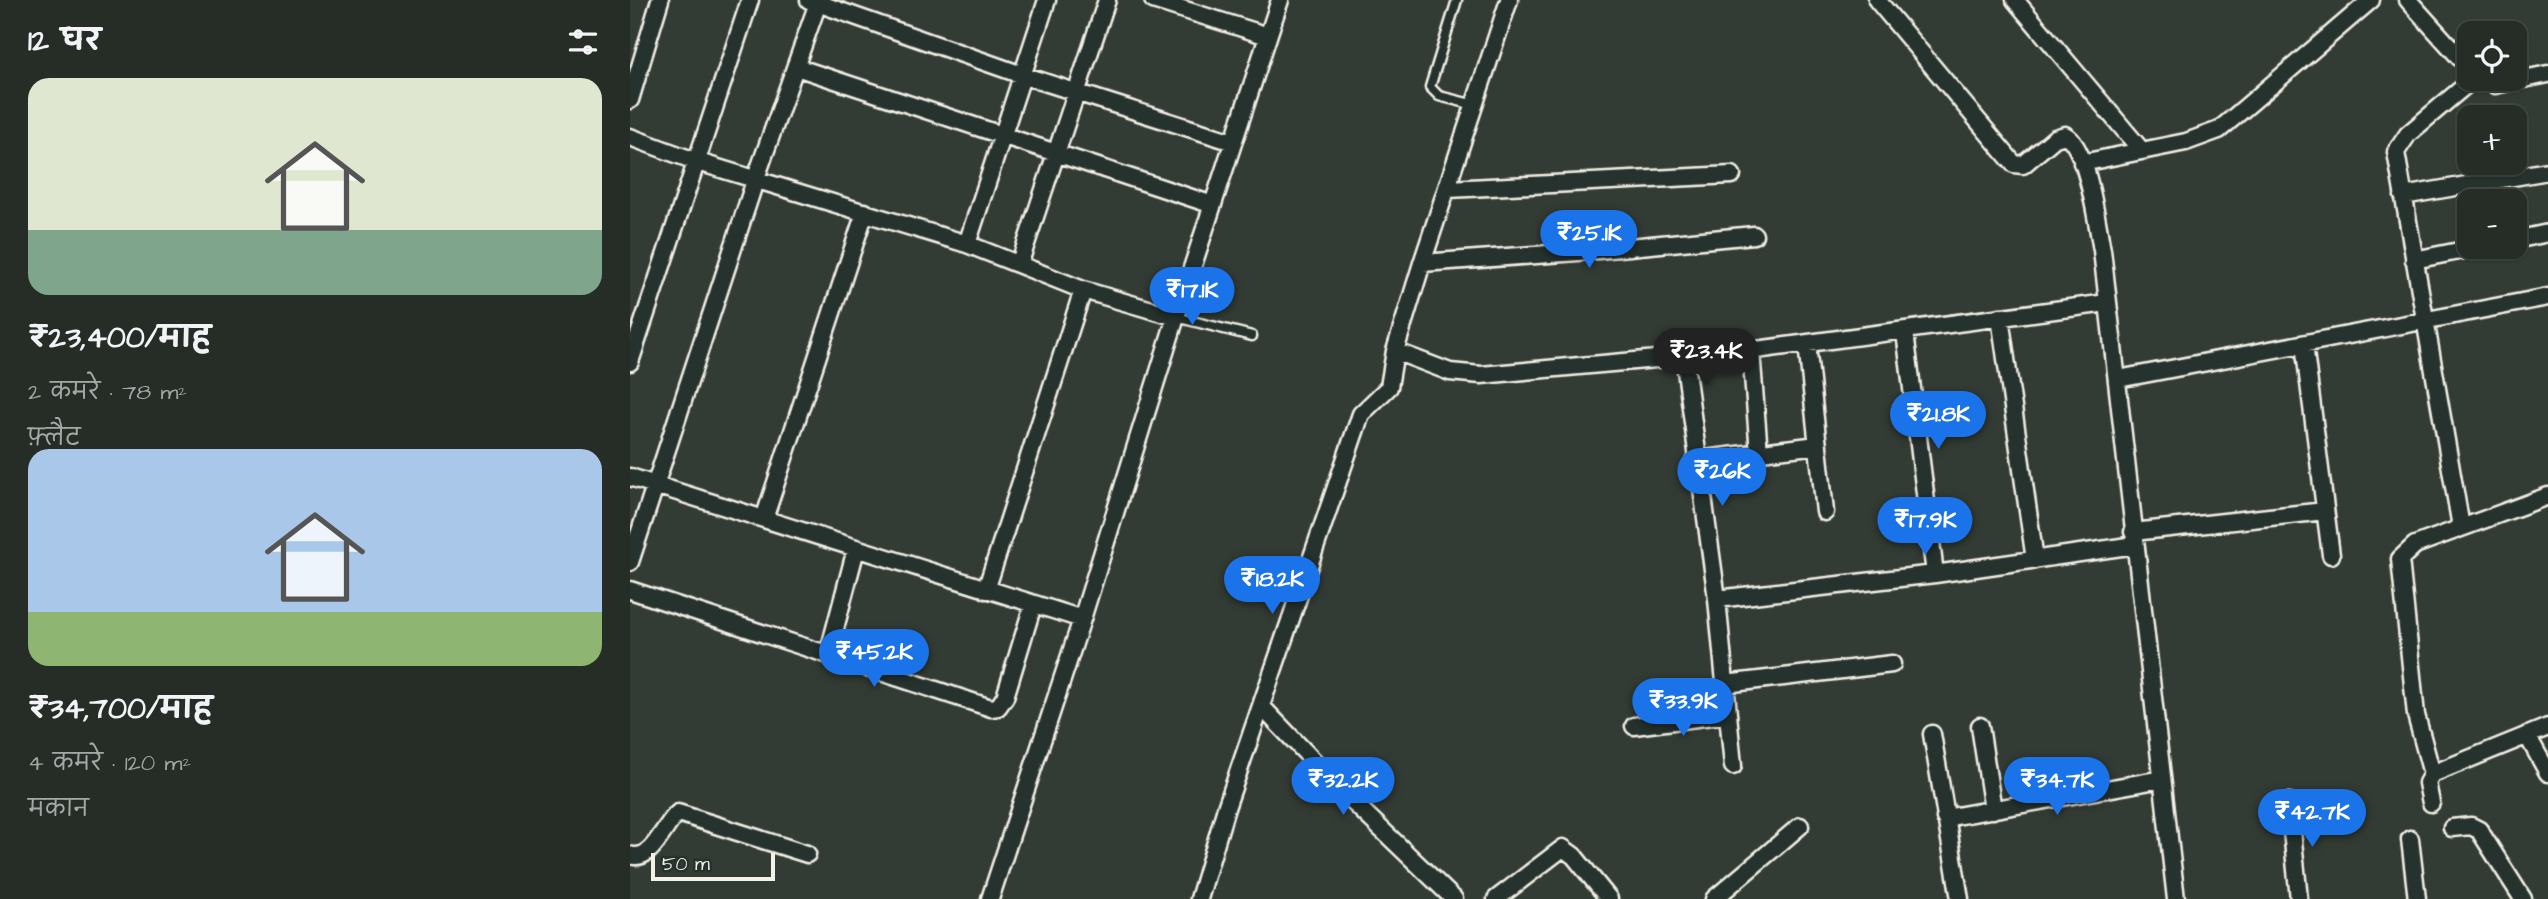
<!DOCTYPE html>
<html lang="hi">
<meta charset="utf-8">
<style>
:root{--surface:#262d27;--page:#2e352f;--text:#f1f3f6;--muted:#a4a8a7;--line:#424944;--accent:#1a73e8}
body{margin:0;font-family:"Architects Daughter","Playpen Sans Deva",sans-serif;background:var(--page);color:var(--text);height:100vh;display:flex;flex-direction:column;font-size:26px;white-space:nowrap}
*{box-sizing:border-box;margin:0}
p{font-size:23px;color:var(--muted)}
.icon{flex:none;width:38px;height:38px;fill:none;stroke:currentColor;stroke-width:2;stroke-linecap:round;stroke-linejoin:round}
.map{position:relative;flex:1;overflow:hidden}
.sheet{display:flex;flex-direction:column;background:var(--surface);width:630px}
.sheet>*{flex:none}
.buttons{position:absolute;left:1827px;top:21px;display:grid;gap:14px}
.buttons a{display:grid;place-items:center;width:70px;height:70px;border-radius:14px;background:var(--surface);box-shadow:0 2px 5px #0004,0 0 0 2px var(--line);font-size:35px}
.scale{position:absolute;left:21px;bottom:18px;width:124px;box-sizing:border-box;padding-left:7px;border:4px solid #f4f1e8;border-top:0;font-size:19px;line-height:24px;white-space:nowrap;color:#f4f1e8;-webkit-text-stroke:5px #26332d;paint-order:stroke}
.price{position:absolute;translate:-50% -60px;padding:0 16px;border-radius:24px;background:var(--accent);color:#fff;font-size:23px;line-height:46px;filter:drop-shadow(0 2px 4px #0008)}
.price::after{content:'';position:absolute;left:50%;top:42px;width:21px;height:16px;margin-left:-10px;background:inherit;clip-path:polygon(0 0,100% 0,50% 100%)}
.price.selected{background:#222;color:#fff}
ul{padding:0;list-style:none}
li{display:grid;align-content:center;gap:14px;height:371px;padding:0 28px}
li span{display:grid;place-items:center;height:217px;border-radius:21px;color:#555}
li>.icon{margin-inline-start:auto}
span .icon{width:126px;height:126px;fill:#fffc;stroke-width:1}
li b{font-size:30px}
h2{display:flex;justify-content:space-between;align-items:center;height:84px;padding:0 28px;font-size:30px}
main{display:flex;flex:1;min-height:0}
.map>svg:first-child{display:block}
</style>
<main>
<section class="sheet">
<h2>12 घर<svg class="icon" aria-label="filters" viewBox="0 0 24 24"><path d="M4 7h16M4 17h16"/><circle cx="9" cy="7" r="2"/><circle cx="15" cy="17" r="2"/></svg></h2>
<ul>
<li><span style="background:linear-gradient(#dfe7d0 70%,#7fa58c 0)"><svg class="icon" aria-label="home" viewBox="0 0 24 24"><path d="M3 11l9-7 9 7M6 9v11h12V9"/></svg></span><div><b>₹23,400/माह</b><p>2 कमरे · 78 m²</p><p>फ़्लैट</p></div></li>
<li><span style="background:linear-gradient(#a9c7e8 75%,#8fb573 0)"><svg class="icon" aria-label="home" viewBox="0 0 24 24"><path d="M3 11l9-7 9 7M6 9v11h12V9"/></svg></span><div><b>₹34,700/माह</b><p>4 कमरे · 120 m²</p><p>मकान</p></div></li>
</ul>
</section>
<div class="map">
<svg width="1918" height="899" viewBox="0 0 1918 899">
<rect width="100%" height="100%" fill="#333c34"/>
<filter id="ink" filterUnits="userSpaceOnUse"><feTurbulence type="fractalNoise" baseFrequency=".0143" numOctaves="2"/><feDisplacementMap in="SourceGraphic" scale="14" xChannelSelector="R" yChannelSelector="G"/><feConvolveMatrix kernelMatrix="1 2 1 2 8 2 1 2 1" color-interpolation-filters="sRGB"/></filter>
<g filter="url(#ink)">
<g fill="none" stroke-linecap="round" stroke-linejoin="round">
<g stroke="#f4f1e8" stroke-width="13">
<path id="service" d="M 827,0 L 800,87 L 809,96 L 845,105
M 546,317 L 622,336"/>
</g>
<g stroke="#f4f1e8" stroke-width="21">
<path id="minor" d="M 179,0 L 392,75 L 603,142
M 523,0 L 638,36
M 1247,0 L 1384,164 L 1393,165 L 1425,138 L 1435,135 C 1458,147 1467,225 1472,250 L 1546,899
M 1385,0 L 1512,151
M 1778,0 L 1839,68
M 166,67 L 583,205
M 1850,79 L 1865,85 L 1918,74
M 0,100 L 30,0
M 0,137 L 65,161 L 337,244 L 453,290 L 546,317 L 452,619 L 360,899
M 1452,163 L 1556,142 L 1589,130 L 1741,0
M 818,189 L 1102,175
M 1773,196 L 1918,171
M 1885,240 L 1918,233
M 337,244 L 417,0
M 1784,260 L 1849,247
M 390,262 L 477,0
M 792,263 L 948,252 L 1124,235
M 546,317 L 650,0
M 1370,317 L 1405,560
M 1275,332 L 1305,574
M 1177,344 L 1195,512
M 1674,344 L 1701,555
M 1121,350 L 1129,453
M 765,351 L 820,372 L 851,375 L 1126,350 L 1477,303
M 1054,356 L 1087,599 L 1103,766
M 0,362 L 120,0
M 1488,379 L 1918,297
M 1066,460 L 1188,445
M 0,477 L 452,619
M 134,519 L 235,212
M 1831,527 L 1766,152 L 1778,134 L 1843,79
M 1503,532 L 1695,511
M 0,562 L 126,178 L 189,0
M 0,590 L 361,708 L 368,707 L 375,697 L 403,605
M 356,590 L 453,290
M 1087,599 L 1305,574 L 1505,545
M 198,655 L 226,549
M 1095,684 L 1262,664
M 631,706 L 722,801 L 824,899
M 1004,726 L 1098,714
M 1350,726 L 1363,810
M 1302,734 L 1330,899
M 1897,735 L 1918,773
M 1802,774 L 1786,715 L 1770,559 L 1785,545 L 1918,496
M 1659,802 L 1669,899
M 1801,803 L 1797,783 L 1802,774 L 1918,727
M 1315,818 L 1532,779
M 1822,828 L 1841,826 L 1849,830 L 1893,899
M 1780,839 L 1787,899
M 0,855 C 22,863 34,824 48,813 L 177,854
M 569,899 L 596,808 L 731,414 L 759,387 L 765,351 L 792,263 L 879,0
M 866,899 L 933,848 L 944,856 L 979,899
M 1084,899 L 1170,826"/>
</g>
<use href="#service" stroke="#26332d" stroke-width="8"/>
<use href="#minor" stroke="#26332d" stroke-width="16"/>
</g>
</g>
</svg>
<div class="buttons">
<a><svg class="icon" aria-label="locate" viewBox="0 0 24 24"><circle cx="12" cy="12" r="6"/><path d="M12 2v4M12 18v4M2 12h4M18 12h4"/></svg></a>
<a>+</a>
<a>−</a>
</div>
<div class="scale">50 m</div>
<b class="price" style="left:959px;top:270px">₹25.1K</b>
<b class="price" style="left:562px;top:327px">₹17.1K</b>
<b class="price selected" style="left:1076px;top:388px">₹23.4K</b>
<b class="price" style="left:1308px;top:451px">₹21.8K</b>
<b class="price" style="left:1092px;top:508px">₹26K</b>
<b class="price" style="left:1295px;top:557px">₹17.9K</b>
<b class="price" style="left:642px;top:616px">₹18.2K</b>
<b class="price" style="left:244px;top:689px">₹45.2K</b>
<b class="price" style="left:1053px;top:738px">₹33.9K</b>
<b class="price" style="left:713px;top:817px">₹32.2K</b>
<b class="price" style="left:1427px;top:817px">₹34.7K</b>
<b class="price" style="left:1682px;top:849px">₹42.7K</b>
</div>
</main>
